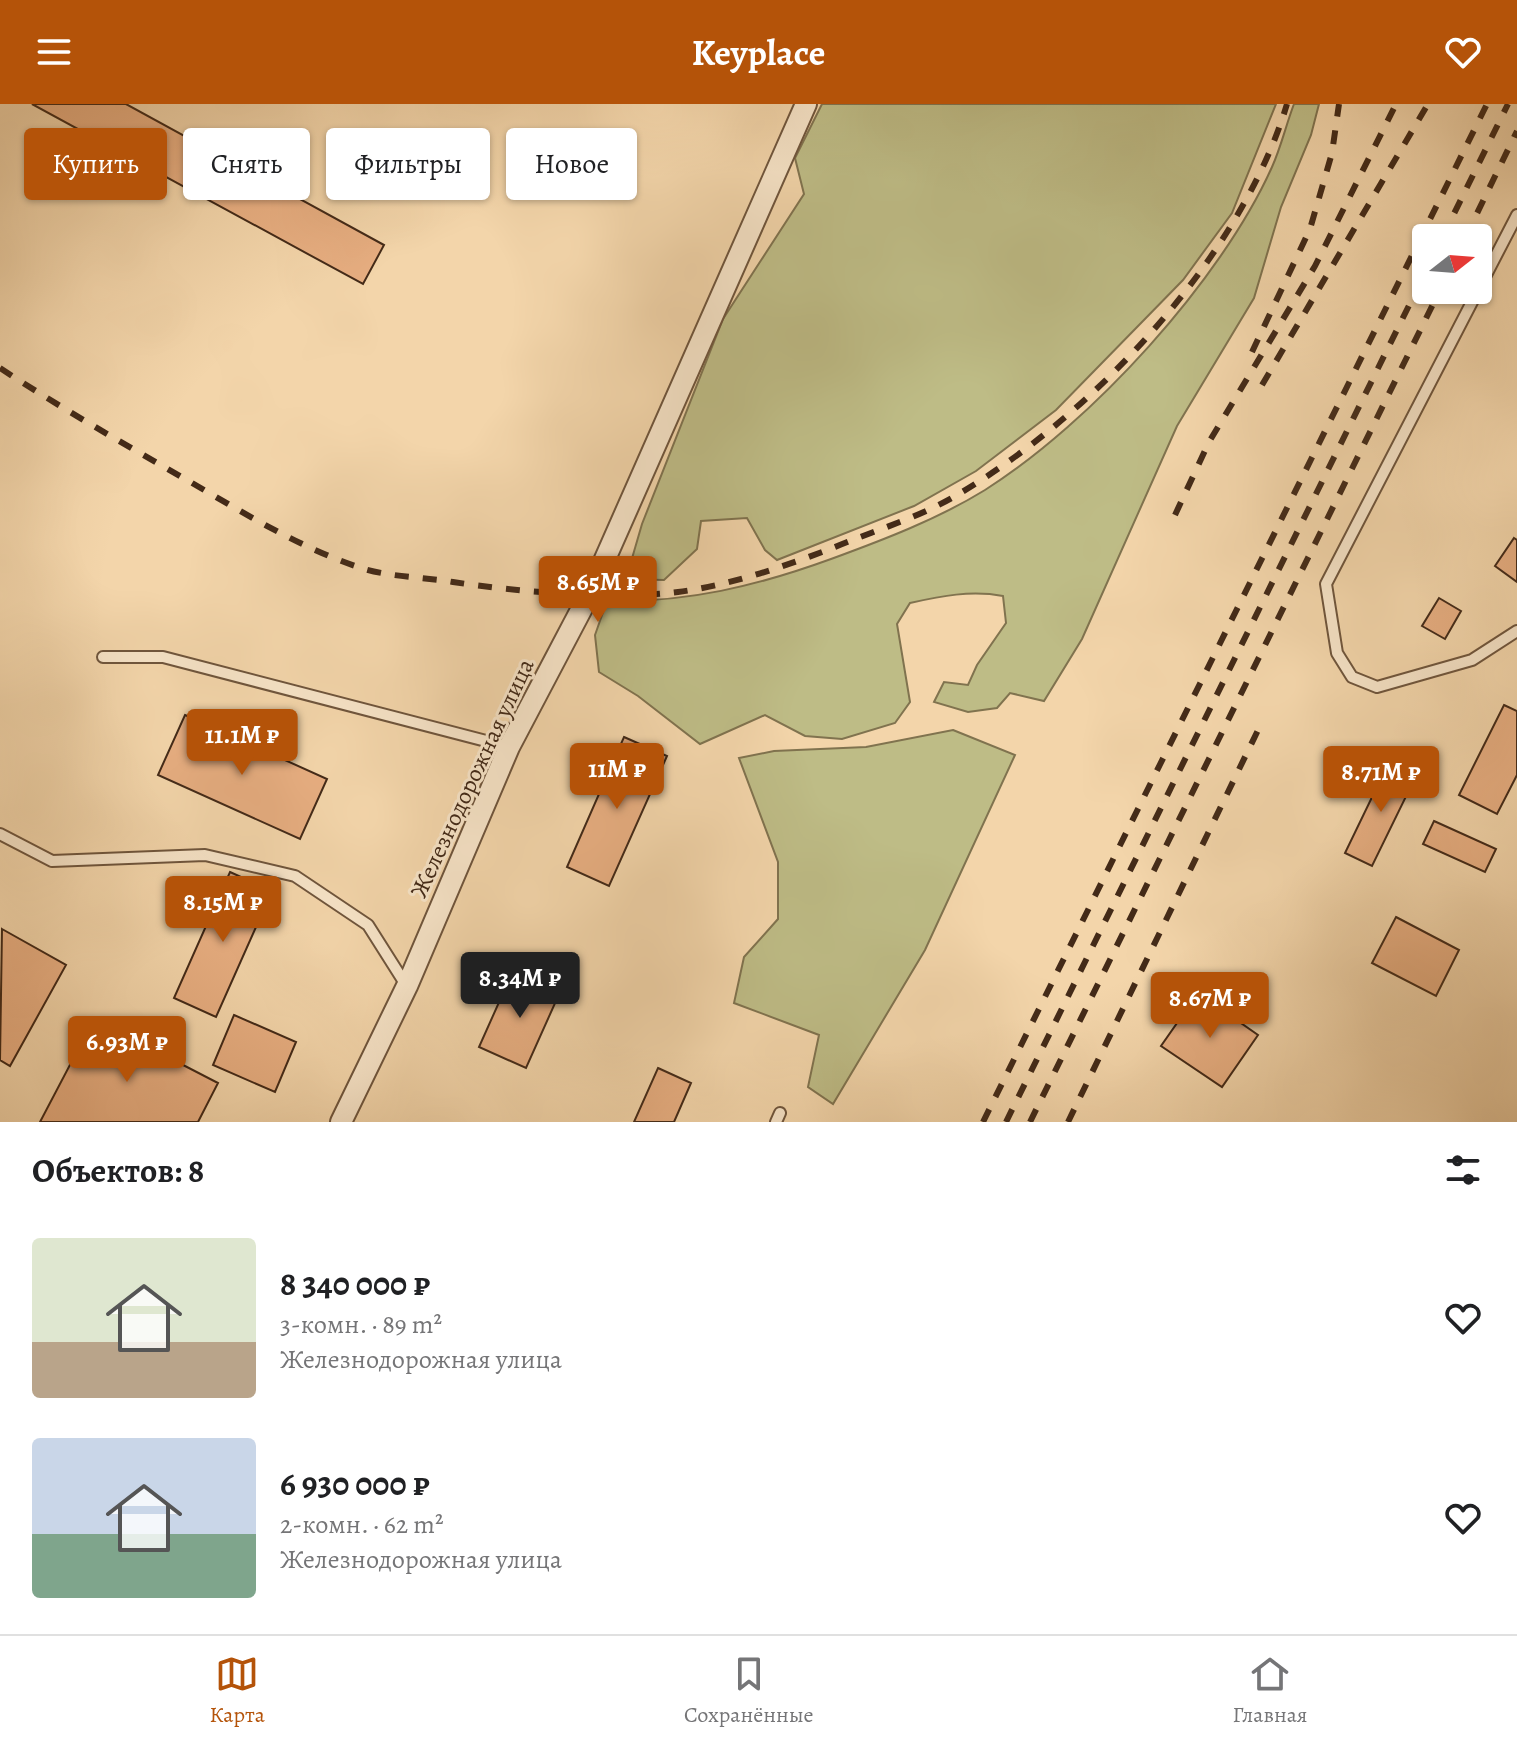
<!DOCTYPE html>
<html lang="ru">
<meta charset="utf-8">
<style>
:root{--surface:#fff;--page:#f6f6f6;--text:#202124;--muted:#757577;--line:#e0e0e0;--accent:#b45309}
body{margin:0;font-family:Alegreya,serif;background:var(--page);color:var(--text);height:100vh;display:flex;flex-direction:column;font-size:30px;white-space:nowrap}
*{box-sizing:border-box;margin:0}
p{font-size:26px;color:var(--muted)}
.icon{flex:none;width:44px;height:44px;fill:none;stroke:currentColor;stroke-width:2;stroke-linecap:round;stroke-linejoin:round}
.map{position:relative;height:1018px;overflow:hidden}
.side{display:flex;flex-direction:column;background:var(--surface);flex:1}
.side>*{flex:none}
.banner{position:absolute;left:24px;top:24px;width:800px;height:72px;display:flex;gap:16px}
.needle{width:52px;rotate:73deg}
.buttons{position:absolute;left:1412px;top:120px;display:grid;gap:16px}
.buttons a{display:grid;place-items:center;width:80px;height:80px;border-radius:8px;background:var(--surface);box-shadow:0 2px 6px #0004;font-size:40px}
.price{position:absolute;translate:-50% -68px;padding:0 18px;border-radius:8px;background:var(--accent);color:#fff;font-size:26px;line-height:52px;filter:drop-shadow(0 2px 4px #0008)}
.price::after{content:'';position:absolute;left:50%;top:48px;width:24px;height:18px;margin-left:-12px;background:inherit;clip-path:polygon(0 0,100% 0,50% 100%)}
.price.active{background:#222;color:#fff}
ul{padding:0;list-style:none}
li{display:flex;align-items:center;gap:24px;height:200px;padding:0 32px}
li span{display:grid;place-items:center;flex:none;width:224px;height:160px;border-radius:8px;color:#555}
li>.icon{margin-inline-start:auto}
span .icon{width:96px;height:96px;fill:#fffc;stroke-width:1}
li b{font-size:34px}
h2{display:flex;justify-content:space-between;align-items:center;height:96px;padding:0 32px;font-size:34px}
.chip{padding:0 28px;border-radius:8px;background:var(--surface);box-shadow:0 2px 6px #0004;font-size:28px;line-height:72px}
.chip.active{background:var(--accent);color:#fff}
header{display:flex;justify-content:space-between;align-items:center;height:104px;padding:0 32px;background:var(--accent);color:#fff;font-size:36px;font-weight:600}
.dock{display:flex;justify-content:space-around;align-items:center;height:112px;border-top:2px solid var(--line);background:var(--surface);font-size:22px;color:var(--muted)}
.dock a{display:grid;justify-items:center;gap:4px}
.dock .active{color:var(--accent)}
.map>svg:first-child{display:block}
</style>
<header><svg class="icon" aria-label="menu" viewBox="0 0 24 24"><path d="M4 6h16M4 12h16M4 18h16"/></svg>Keyplace<svg class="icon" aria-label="heart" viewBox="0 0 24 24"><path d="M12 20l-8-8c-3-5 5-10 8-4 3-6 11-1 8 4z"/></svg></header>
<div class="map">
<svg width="1517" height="1018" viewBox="0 0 1517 1018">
<rect width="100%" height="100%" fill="#f3d5aa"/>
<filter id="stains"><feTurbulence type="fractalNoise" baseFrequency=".0025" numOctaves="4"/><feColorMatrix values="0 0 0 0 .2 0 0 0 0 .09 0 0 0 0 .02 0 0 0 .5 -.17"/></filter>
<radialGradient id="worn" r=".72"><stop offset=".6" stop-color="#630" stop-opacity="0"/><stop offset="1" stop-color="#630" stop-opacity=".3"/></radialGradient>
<path fill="#bebc86" stroke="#80734f" stroke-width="2" d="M 822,0 L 1276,0 L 1232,109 L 1183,176 L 1056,306 L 976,367 L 914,402 L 777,456 L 765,446 L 747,414 L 701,417 L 697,445 L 664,476 L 626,475 L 642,420 L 723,215 L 804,90 L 795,54 Z
M 1294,0 L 1319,0 L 1311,31 L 1281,103 L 1254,194 L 1177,322 L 1082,535 L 1044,597 L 1010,589 L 997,604 L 968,608 L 934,598 L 944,578 L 968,581 L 977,561 L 1006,519 L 1003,492 C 971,486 941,492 910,499 L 897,520 L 910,598 L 895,619 L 842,635 L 805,632 L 765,611 L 700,640 L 638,592 L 599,568 L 595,531 L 607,497 C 686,499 757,482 831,455 C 883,436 938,415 985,386 C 1091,319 1221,177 1272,63 C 1281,43 1286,21 1294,0 Z
M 953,626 L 1015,651 L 925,846 L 833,1000 L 808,983 L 819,931 L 734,899 L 744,853 L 778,815 L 778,758 L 739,654 L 774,647 L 866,643 Z"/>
<path fill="#e7ae81" stroke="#432a18" stroke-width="2" d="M 32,0 L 126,0 L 384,141 L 363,180 Z
M 1514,434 L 1517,436 L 1517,478 L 1495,462 Z
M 1439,494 L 1461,507 L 1445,535 L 1422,522 Z
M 1504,601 L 1517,607 L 1517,671 L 1497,710 L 1459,691 Z
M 185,611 L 327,675 L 300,735 L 158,671 Z
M 624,633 L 667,652 L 609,782 L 567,763 Z
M 1389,658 L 1416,672 L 1372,762 L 1345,749 Z
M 1434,717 L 1496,745 L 1485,768 L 1423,740 Z
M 230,768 L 272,787 L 216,913 L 174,894 Z
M 1396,813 L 1459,846 L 1436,892 L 1372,859 Z
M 2,825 L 66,861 L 10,962 L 0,956 Z
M 513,867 L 560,888 L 526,964 L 479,943 Z
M 1198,889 L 1258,931 L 1222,983 L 1161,942 Z
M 234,911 L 296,938 L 275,988 L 213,961 Z
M 94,915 L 218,979 L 198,1018 L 40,1018 Z
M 658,964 L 691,979 L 674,1018 L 634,1018 Z"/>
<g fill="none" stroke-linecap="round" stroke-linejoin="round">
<g stroke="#6f553c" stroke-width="14">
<path id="service" d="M 1517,111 L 1326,480 L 1337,549 L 1352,573 L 1377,583 L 1472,556 L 1517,527
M 103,553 L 163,553 L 509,643
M 0,730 L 52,757 L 205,751 L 295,772 L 368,821 L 406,881
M 776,1018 L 780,1009"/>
</g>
<g stroke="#6f553c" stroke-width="24">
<path id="minor" d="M 341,1018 L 407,882 L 509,643 L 590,489 L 806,0"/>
</g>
<use href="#service" stroke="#f7e4c8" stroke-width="10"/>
<use href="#minor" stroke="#f7e4c8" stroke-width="20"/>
<path stroke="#432a18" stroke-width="6" stroke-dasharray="14 14" stroke-linecap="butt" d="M 1442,134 L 1508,0
M 1465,134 L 1517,27
M 1252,248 L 1310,125 L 1332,49 L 1339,0
M 0,264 C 61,304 124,340 187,376 C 242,408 300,444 361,464 C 389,473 423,473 453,478 C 519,488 613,496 678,488 C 731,481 786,462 835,443 C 876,426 920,413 957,391 C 1095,310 1241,153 1287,0
M 1262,281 L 1428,0
M 1175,411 L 1209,338 L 1315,162 L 1396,0
M 983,1018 L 1487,0
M 1006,1018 L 1426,167
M 1030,1018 L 1440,186
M 1068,1018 L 1260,622"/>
</g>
<g text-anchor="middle" stroke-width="6" stroke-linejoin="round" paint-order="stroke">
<g font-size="24" fill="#432a18" stroke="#f7e4c8">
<text transform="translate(472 674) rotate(-65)" y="8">Железнодорожная улица</text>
</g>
</g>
<rect width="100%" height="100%" filter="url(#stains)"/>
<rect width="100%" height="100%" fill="url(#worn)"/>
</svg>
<div class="buttons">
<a><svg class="needle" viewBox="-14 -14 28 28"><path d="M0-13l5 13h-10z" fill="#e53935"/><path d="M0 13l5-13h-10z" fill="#757577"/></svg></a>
</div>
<b class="price" style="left:598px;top:520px">8.65M ₽</b>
<b class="price" style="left:242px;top:673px">11.1M ₽</b>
<b class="price" style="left:617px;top:707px">11M ₽</b>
<b class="price" style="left:1381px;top:710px">8.71M ₽</b>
<b class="price" style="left:223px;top:840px">8.15M ₽</b>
<b class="price active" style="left:520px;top:916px">8.34M ₽</b>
<b class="price" style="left:1210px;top:936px">8.67M ₽</b>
<b class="price" style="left:127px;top:980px">6.93M ₽</b>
<div class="banner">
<a class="chip active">Купить</a>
<a class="chip">Снять</a>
<a class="chip">Фильтры</a>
<a class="chip">Новое</a>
</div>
</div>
<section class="side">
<h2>Объектов: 8<svg class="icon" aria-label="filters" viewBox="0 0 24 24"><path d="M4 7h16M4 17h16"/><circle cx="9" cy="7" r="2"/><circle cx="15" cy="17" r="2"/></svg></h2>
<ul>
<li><span style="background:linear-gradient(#dfe7d0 65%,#b9a48a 0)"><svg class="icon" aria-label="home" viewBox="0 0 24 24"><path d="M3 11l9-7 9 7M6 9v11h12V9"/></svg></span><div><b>8 340 000 ₽</b><p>3-комн. · 89 m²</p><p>Железнодорожная улица</p></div><svg class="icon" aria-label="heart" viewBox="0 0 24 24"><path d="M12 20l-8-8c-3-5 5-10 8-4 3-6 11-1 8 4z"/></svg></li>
<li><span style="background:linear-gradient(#c9d6e8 60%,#7fa58c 0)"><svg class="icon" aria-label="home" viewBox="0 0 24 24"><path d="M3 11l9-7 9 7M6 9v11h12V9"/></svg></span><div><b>6 930 000 ₽</b><p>2-комн. · 62 m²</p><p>Железнодорожная улица</p></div><svg class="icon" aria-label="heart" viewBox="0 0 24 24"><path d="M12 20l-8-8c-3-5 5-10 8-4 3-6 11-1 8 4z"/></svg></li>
</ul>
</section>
<nav class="dock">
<a class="active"><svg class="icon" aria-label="map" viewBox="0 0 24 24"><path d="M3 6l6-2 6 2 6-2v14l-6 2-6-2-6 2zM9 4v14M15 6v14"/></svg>Карта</a>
<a><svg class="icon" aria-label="saved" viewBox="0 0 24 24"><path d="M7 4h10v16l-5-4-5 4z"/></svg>Сохранённые</a>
<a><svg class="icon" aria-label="home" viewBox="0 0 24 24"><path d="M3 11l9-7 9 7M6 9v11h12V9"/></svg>Главная</a>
</nav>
